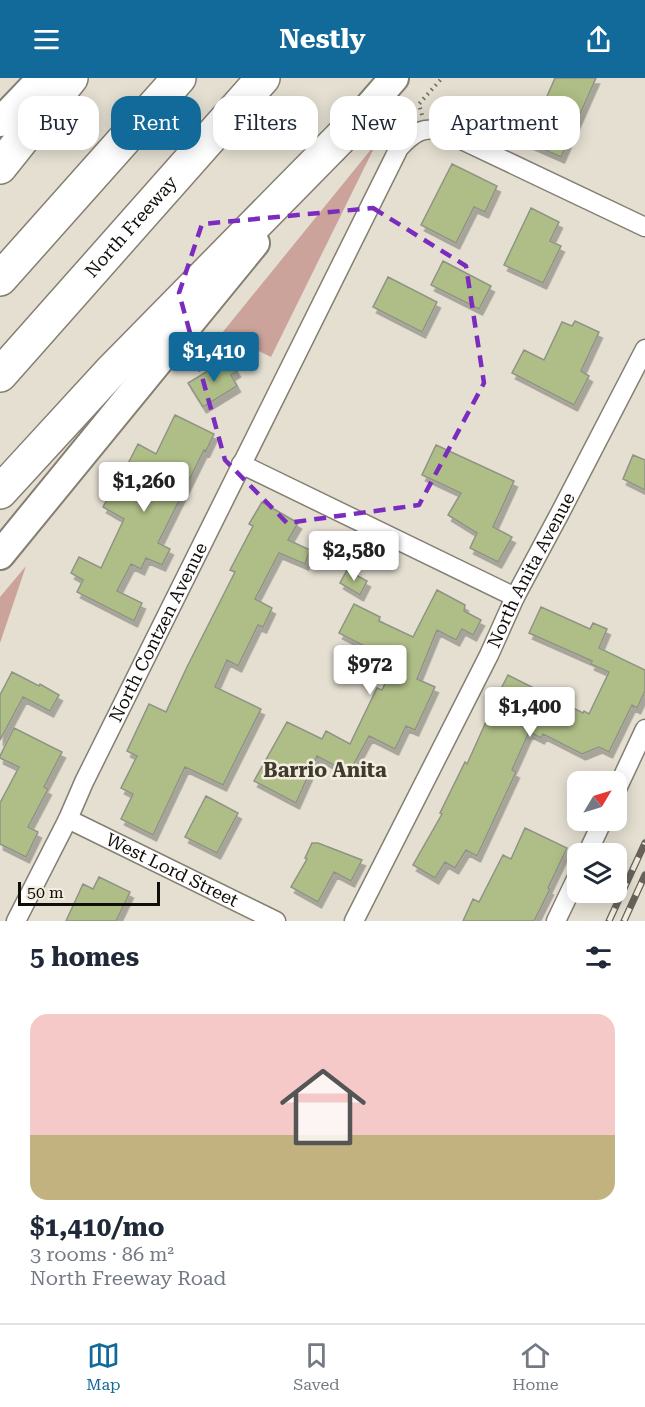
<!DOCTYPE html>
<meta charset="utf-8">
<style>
:root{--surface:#fff;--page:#f2f2f3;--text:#1f2937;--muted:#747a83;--line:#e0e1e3;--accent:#116a9a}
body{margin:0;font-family:"Roboto Serif",serif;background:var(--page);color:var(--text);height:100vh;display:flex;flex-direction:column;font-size:22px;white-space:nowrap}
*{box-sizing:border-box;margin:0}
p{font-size:20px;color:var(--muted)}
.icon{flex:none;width:33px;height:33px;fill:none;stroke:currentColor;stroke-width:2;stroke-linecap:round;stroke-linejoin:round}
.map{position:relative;height:843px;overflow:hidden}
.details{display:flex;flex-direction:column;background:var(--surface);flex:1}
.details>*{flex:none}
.guide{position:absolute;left:18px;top:18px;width:609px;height:54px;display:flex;gap:12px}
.needle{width:39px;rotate:52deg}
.fabs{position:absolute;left:567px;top:693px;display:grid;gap:12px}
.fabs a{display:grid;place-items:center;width:60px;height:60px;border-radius:12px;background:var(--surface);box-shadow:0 3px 15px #0003;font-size:30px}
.scale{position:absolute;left:18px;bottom:15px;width:142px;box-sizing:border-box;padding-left:6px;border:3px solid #100e09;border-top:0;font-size:16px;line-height:21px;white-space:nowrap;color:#100e09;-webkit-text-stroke:4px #f2edde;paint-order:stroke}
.price{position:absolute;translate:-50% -51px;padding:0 14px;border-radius:6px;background:#fff;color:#222;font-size:20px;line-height:39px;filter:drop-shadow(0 2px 3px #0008)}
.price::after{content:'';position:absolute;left:50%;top:36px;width:18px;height:14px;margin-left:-9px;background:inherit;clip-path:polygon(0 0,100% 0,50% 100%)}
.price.current{background:var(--accent);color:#fff}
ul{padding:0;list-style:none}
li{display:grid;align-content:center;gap:12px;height:318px;padding:0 30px}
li+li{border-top:2px solid var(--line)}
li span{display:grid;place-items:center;height:186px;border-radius:18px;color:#555}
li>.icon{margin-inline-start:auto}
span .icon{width:108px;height:108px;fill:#fffc;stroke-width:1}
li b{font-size:26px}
h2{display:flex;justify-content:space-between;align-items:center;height:72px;padding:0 30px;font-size:26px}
.tag{padding:0 21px;border-radius:18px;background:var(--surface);box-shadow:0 3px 15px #0003;font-size:21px;line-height:54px}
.tag.current{background:var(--accent);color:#fff}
header{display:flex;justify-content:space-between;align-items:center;height:78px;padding:0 30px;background:var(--accent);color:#fff;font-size:27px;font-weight:700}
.tabs{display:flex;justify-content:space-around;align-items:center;height:84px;border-top:2px solid var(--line);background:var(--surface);font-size:16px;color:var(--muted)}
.tabs a{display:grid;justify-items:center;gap:3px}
.tabs .current{color:var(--accent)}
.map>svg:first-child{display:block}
</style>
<header><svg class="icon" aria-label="menu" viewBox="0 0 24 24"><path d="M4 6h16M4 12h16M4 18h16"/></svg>Nestly<svg class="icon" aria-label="share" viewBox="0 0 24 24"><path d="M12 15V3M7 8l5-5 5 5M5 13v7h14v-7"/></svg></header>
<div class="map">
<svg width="645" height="843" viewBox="0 0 645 843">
<defs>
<filter id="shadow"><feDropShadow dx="3.5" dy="6" stdDeviation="0" flood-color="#0004"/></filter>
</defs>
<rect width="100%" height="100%" fill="#e4dfd1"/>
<path fill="#cba39b" d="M 377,64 L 271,279 L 222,255 Z
M 26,488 L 0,565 L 0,519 Z"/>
<path fill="#afbe87" stroke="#8f9486" stroke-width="1.5" filter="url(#shadow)" d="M 555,0 L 596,0 L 561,79 L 527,64 L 534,47 L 518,41 L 525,25 L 541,32 Z
M 452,86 L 497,108 L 485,134 L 474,129 L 456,165 L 421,147 Z
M 531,130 L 559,144 L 550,163 L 561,168 L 543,205 L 504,187 Z
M 443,183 L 491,208 L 479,231 L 431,207 Z
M 388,199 L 437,224 L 422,254 L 373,229 Z
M 575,243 L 599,254 L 581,293 L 589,298 L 574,327 L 512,295 L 524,272 L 544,282 L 562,244 L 572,248 Z
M 229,280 L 237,293 L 231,297 L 237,308 L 203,329 L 188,305 Z
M 175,337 L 214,356 L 206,373 L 204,372 L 158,465 L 170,471 L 162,487 L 146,480 L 141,491 L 131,486 L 117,513 L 142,525 L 134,543 L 77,514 L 83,502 L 71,495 L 79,479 L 101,490 L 124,441 L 103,429 L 115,406 L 117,407 L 138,366 L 156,376 Z
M 436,367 L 514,403 L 493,449 L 512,459 L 498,484 L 470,470 L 477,455 L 448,437 L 461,415 L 422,397 Z
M 633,377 L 645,382 L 645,412 L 623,401 Z
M 262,424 L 298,445 L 288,462 L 310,472 L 305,486 L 279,475 L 255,521 L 272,530 L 263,549 L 258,547 L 238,588 L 227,582 L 215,609 L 261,631 L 223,707 L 185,689 L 153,757 L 121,741 L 133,716 L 121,710 L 137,678 L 127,673 L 149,626 L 166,634 L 187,589 L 235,494 L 230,492 L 253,448 L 249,446 Z
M 347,492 L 367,503 L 360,517 L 340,505 Z
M 437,512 L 465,527 L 464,533 L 481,542 L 473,557 L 462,551 L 456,562 L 437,552 L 417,601 L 435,609 L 415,652 L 406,648 L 395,671 L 369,658 L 349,695 L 317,678 L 296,725 L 254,703 L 287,644 L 322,661 L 326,653 L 350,666 L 377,610 L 382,612 L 395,584 L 339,555 L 354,526 L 380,539 L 379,543 L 413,559 Z
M 541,529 L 590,551 L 593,545 L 607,551 L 599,570 L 645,592 L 645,613 L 637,630 L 632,627 L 609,674 L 599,669 L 582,676 L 543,656 L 541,660 L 529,654 L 512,692 L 516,694 L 477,778 L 466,772 L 455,790 L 445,784 L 435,800 L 413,787 L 442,736 L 440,735 L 465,684 L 467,686 L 490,635 L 489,634 L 508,597 L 583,635 L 584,633 L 589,636 L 609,594 L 591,586 L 592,583 L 529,555 Z
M 12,594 L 39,608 L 40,606 L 59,617 L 50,633 L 23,619 L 0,662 L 0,617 Z
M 14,650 L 62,674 L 44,709 L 48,711 L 28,749 L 38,754 L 26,779 L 0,766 L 0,725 L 19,689 L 0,680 L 0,678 Z
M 206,718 L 238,735 L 217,775 L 185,759 Z
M 525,750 L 567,770 L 548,810 L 550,811 L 534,843 L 463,843 L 473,821 L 479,824 L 503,777 L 511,781 Z
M 312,765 L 318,765 L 362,782 L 351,803 L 334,794 L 318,824 L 291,809 L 307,781 L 305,780 Z
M 99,799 L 130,814 L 116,843 L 66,843 L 83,806 L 93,811 Z"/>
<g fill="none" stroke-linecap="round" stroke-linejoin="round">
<g stroke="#847f72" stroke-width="21">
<g id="street">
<path d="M 241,386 L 515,519"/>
<path d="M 616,713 L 645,651"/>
<path id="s1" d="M 68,741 L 276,843"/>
<path d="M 587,776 L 603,742"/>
<path id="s2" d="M 16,843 L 68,741 L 84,704 L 399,70 C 413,55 423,47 445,54 L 645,149"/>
<path id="s3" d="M 354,843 L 489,577 L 515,519 L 560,435 L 645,271"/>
<path d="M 556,843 L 578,797"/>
</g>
</g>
<g stroke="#847f72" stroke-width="32">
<path id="primary" d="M 0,44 L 42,0
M 332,71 L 394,0
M 0,477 L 255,165"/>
</g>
<g stroke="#847f72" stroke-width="36">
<g id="highway">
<path d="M 0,89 L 71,0"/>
<path d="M 0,201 L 179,0"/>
<path id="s4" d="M 0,297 L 263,0"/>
<path d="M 0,414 L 113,291 L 345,55"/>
</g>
</g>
<path stroke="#726f66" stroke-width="4" stroke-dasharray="1.5 4.5" stroke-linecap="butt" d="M 422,37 L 419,26 L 442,0"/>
<use href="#street" stroke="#fff" stroke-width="18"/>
<use href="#primary" stroke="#fff" stroke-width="28"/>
<use href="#highway" stroke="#fff" stroke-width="33"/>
<g stroke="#67635b" stroke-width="7">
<path id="rail" d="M 609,843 L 645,765
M 624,843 L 645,797"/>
</g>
<use href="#rail" stroke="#f2edde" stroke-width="4.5" stroke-dasharray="14" stroke-linecap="butt"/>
</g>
<path fill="none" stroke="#7b2cbf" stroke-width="4.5" stroke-dasharray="12 8" stroke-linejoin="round" d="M 373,130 L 466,188 L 484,305 L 419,427 L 287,445 L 225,382 L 179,215 L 202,146 Z"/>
<g text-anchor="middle" stroke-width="5" stroke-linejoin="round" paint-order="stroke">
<g font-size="18" fill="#100e09" stroke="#f2edde">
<text dy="6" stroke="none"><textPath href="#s4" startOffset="198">North Freeway</textPath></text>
<text dy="6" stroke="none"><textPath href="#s3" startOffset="393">North Anita Avenue</textPath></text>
<text dy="6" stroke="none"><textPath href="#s2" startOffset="322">North Contzen Avenue</textPath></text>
<text dy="6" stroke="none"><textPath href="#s1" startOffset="116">West Lord Street</textPath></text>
</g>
<g font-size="20" font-weight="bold" fill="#3e3a2e" stroke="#f2edde">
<text x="325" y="699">Barrio Anita</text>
</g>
</g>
</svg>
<div class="fabs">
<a><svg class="needle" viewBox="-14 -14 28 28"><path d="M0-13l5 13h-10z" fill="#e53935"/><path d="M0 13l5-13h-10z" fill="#747a83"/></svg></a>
<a><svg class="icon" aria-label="layers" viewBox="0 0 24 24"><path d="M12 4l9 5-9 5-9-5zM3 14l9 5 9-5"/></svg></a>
</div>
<div class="scale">50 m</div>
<b class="price current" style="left:214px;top:305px">$1,410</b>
<b class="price" style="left:144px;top:435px">$1,260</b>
<b class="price" style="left:354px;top:504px">$2,580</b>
<b class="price" style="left:370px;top:618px">$972</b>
<b class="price" style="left:530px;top:660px">$1,400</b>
<div class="guide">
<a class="tag">Buy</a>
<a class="tag current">Rent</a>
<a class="tag">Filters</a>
<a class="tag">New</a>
<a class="tag">Apartment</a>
</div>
</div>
<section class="details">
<h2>5 homes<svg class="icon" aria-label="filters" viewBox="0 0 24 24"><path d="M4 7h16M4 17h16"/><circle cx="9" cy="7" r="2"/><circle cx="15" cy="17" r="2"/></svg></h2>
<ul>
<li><span style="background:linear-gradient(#f6c9c9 65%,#c2b280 0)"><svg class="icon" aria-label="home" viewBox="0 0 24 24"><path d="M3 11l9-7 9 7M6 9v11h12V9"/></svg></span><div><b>$1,410/mo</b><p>3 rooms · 86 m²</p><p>North Freeway Road</p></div></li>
</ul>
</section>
<nav class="tabs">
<a class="current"><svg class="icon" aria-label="map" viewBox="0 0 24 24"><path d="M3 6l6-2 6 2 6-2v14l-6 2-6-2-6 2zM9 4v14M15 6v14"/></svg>Map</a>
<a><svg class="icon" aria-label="saved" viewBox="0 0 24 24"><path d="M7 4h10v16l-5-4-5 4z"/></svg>Saved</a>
<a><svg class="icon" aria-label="home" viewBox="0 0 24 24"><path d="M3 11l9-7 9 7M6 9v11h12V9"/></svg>Home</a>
</nav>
